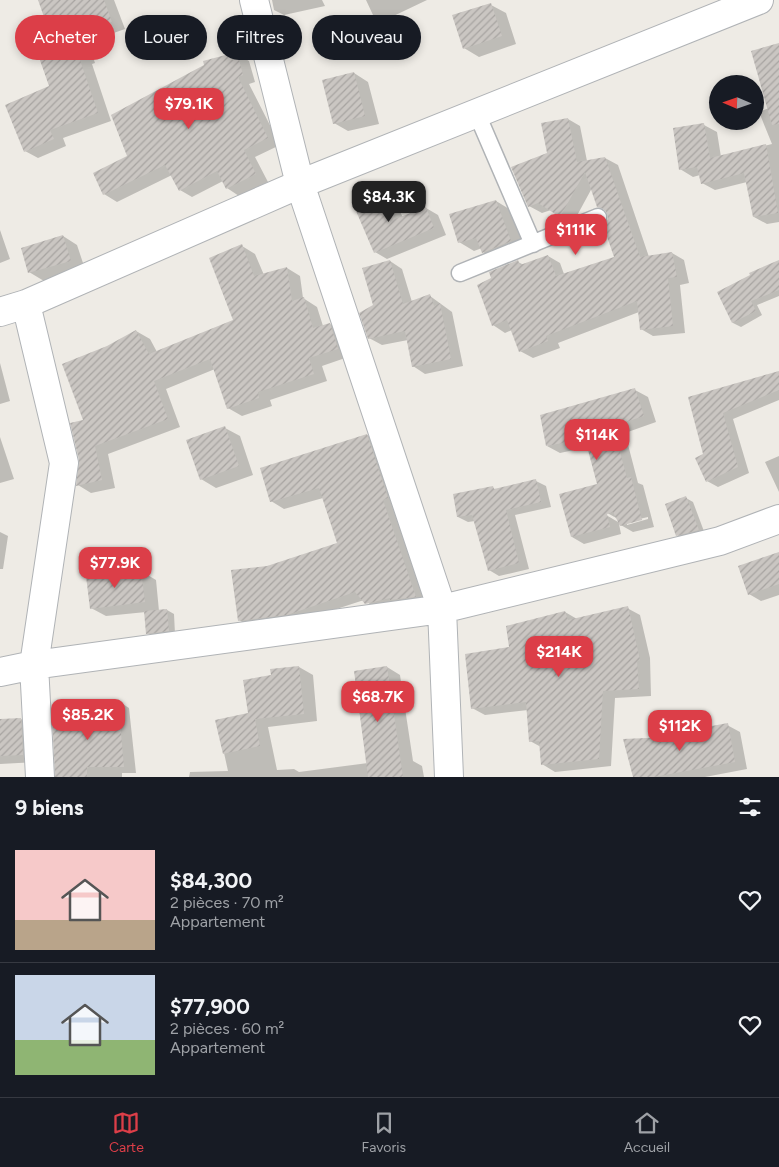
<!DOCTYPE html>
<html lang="fr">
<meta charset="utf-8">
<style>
:root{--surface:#171b24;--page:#20242c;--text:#f1f3f6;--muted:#9ea1a6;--line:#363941;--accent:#dc3e48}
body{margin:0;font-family:Figtree,sans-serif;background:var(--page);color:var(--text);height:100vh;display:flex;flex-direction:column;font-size:19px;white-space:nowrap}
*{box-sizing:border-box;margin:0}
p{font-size:16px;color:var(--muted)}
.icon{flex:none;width:28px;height:28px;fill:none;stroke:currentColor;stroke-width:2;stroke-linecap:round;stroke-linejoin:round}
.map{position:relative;height:777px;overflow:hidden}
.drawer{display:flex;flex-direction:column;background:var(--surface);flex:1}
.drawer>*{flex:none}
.banner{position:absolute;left:15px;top:15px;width:500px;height:45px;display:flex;gap:10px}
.needle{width:32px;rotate:272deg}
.controls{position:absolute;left:709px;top:75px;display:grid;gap:10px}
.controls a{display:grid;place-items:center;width:55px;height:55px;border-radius:50%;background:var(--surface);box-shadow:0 2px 8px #0003;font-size:25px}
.price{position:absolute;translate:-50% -42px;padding:0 11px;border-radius:10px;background:var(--accent);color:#fff;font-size:16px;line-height:32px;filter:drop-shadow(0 1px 2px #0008)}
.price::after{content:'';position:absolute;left:50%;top:30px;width:15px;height:11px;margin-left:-8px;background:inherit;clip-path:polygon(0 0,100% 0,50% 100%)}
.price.selected{background:#222;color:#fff}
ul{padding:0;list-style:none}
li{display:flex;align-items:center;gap:15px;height:125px;padding:0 15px}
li+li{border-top:1px solid var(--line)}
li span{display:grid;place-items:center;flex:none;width:140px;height:100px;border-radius:0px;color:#555}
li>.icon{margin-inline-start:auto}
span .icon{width:60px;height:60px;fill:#fffc;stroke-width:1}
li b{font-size:21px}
h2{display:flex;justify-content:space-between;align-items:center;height:60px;padding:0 15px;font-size:21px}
.tag{padding:0 18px;border-radius:22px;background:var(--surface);box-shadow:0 2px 8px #0003;font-size:18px;line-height:45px}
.tag.selected{background:var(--accent);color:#fff}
.tab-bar{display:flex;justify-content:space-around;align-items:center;height:70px;border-top:1px solid var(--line);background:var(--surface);font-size:14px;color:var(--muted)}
.tab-bar a{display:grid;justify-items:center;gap:2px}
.tab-bar .selected{color:var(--accent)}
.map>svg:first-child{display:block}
</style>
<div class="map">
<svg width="779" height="777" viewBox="0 0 779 777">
<defs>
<pattern id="building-hatch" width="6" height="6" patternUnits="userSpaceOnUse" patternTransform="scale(1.25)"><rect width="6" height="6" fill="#cac6c2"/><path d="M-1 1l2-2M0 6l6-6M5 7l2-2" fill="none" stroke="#a7a4a1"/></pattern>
</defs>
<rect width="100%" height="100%" fill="#eeebe5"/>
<path fill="#0003" fill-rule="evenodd" d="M 39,0 L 114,0 L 125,29 L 88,42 L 95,63 L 92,64 L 111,121 L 63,138 L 66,146 L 38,158 L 25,151 L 50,87 L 53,38 Z
M 272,0 L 322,0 L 325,6 L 284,15 L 274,10 Z
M 366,0 L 427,0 L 383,21 L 373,15 Z
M 491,5 L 506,13 L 516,44 L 479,57 L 464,48 Z
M 779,44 L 779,222 L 767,224 L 754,217 L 747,182 L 715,190 L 702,183 L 700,175 L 693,177 L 680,169 L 704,125 L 717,132 L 721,157 L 772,144 L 759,112 L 769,108 Z
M 237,54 L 249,61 L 255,82 L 249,84 L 280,145 L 255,157 L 268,182 L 239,196 L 227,188 L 223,181 L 192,197 L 180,190 L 172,175 L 117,202 L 104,194 L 129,156 Z
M 354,73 L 368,82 L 379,124 L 348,131 L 334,123 Z
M 568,119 L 580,126 L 587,161 L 605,158 L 618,165 L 649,257 L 672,253 L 684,260 L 689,283 L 680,285 L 685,333 L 653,336 L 641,329 L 639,312 L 558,343 L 560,348 L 533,358 L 520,351 L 512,330 L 505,333 L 493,325 L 493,278 L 518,262 L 524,265 L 548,256 L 560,263 L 564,274 L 616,257 L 608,212 L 598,206 L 592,188 L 573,223 L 551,210 L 542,213 L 529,206 L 548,154 Z
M 383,193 L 395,200 L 403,218 L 426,208 L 438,215 L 446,235 L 387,259 L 375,252 Z
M 496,201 L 511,210 L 525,250 L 498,261 L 483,252 L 482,248 L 474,251 L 459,242 Z
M 0,230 L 10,259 L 0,263 Z
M 63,236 L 77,245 L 85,269 L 44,281 L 29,272 Z
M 242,246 L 255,254 L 264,275 L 287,268 L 300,276 L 303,298 L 317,307 L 323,326 L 330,324 L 343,332 L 351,356 L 322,366 L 327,381 L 270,400 L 272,406 L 242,416 L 228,408 L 215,369 L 166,389 L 180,427 L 108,454 L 115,488 L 91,493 L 78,485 L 84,421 L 108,347 L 136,331 L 150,339 L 157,352 L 235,321 Z
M 390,261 L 402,269 L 412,302 L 430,296 L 452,312 L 463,366 L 425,374 L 413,366 L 408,340 L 382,345 L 369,338 L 374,306 Z
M 779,261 L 779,296 L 757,305 L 762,315 L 741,327 L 733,323 L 718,293 Z
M 0,363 L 10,401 L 0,404 Z
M 779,373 L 779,400 L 733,419 L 749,473 L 718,487 L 707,481 L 705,455 L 689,398 Z
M 635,390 L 648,397 L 656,422 L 625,433 L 638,483 L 643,485 L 654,527 L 633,532 L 619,524 L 621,534 L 584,544 L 572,537 L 598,485 L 588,447 L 560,453 L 547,446 ZM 602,510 L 618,519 L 618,522 L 601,512 ZM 648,517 L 648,519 L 627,525 L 627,522 Z
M 225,428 L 240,436 L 253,475 L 216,488 L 201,479 Z
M 367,435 L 380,443 L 429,604 L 380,611 L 364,600 L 300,621 L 252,628 L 239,620 L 268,568 L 339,544 L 323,498 L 284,509 L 271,501 Z
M 0,437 L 14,479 L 0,483 Z
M 779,456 L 779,492 L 765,462 Z
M 536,481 L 546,486 L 551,507 L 515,515 L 529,569 L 499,576 L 489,570 L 475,521 L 468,522 L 458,517 L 493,488 L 496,490 Z
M 686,498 L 693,502 L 705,534 L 684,539 L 677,535 Z
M 0,532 L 8,536 L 3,569 L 0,569 Z
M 779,553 L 779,595 L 761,601 L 749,594 Z
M 141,571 L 156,580 L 159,611 L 167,610 L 174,614 L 175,634 L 155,637 L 147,633 L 146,612 L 106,616 L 91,608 L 88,578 Z
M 627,608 L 640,615 L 650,658 L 651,696 L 615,698 L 611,766 L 555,772 L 542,764 L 541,747 L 530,741 L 528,710 L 485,715 L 472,708 L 510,648 L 565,612 L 577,619 Z
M 299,667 L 313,675 L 317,721 L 268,727 L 277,770 L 294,769 L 299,772 L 368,763 L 387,667 L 400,675 L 413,761 L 422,766 L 424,777 L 189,777 L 190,772 L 228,771 L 217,721 L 250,714 L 272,676 Z
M 118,701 L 129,708 L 136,773 L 122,773 L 122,777 L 57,777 L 92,717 Z
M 21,719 L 35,728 L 37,762 L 0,764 L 0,720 Z
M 727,725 L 740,732 L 747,769 L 705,777 L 635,777 L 693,738 Z"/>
<path fill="url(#building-hatch)" d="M 38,0 L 104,0 L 112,22 L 76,35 L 83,55 L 79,57 L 98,113 L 50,130 L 54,139 L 24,152 L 5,105 L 49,86 L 34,43 L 51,37 Z
M 491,3 L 502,36 L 463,49 L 452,15 Z
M 779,43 L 779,124 L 772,125 L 751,51 Z
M 237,52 L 243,75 L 238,77 L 268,138 L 244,150 L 256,174 L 226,189 L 217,171 L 179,191 L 165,165 L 103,195 L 93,173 L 127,156 L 111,115 L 204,65 L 203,61 Z
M 354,72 L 365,116 L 333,124 L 322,80 Z
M 568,118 L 577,162 L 605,157 L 640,257 L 672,252 L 677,277 L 668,278 L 673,326 L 640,330 L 637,301 L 546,336 L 548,341 L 519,352 L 507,320 L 492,326 L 477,285 L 491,278 L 489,272 L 518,260 L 520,265 L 548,255 L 556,276 L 614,257 L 603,225 L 608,219 L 607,214 L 604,209 L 597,207 L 585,172 L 560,217 L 538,203 L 528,207 L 511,167 L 547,153 L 541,123 Z
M 704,123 L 710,158 L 766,144 L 778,213 L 753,217 L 744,173 L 701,184 L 697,167 L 679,170 L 673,128 Z
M 383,191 L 395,219 L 426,207 L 434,228 L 374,253 L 353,204 Z
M 496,200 L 511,241 L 482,253 L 476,238 L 458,243 L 449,214 Z
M 63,235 L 71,261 L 28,273 L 21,248 Z
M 242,244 L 254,276 L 287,267 L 292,301 L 304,297 L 313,328 L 330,323 L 338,349 L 309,358 L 314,374 L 258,392 L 259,398 L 227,409 L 210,359 L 154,381 L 168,419 L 95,446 L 102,480 L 76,486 L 79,460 L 70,423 L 83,420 L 62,364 L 107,346 L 136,330 L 149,354 L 233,320 L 209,258 Z
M 390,260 L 403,304 L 430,294 L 434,306 L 440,303 L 451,359 L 412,367 L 405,331 L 368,339 L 359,313 L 373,305 L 362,268 Z
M 779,260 L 779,290 L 751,301 L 756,311 L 732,323 L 717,292 L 750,275 L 749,273 Z
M 779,371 L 779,390 L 723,413 L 738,467 L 706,482 L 695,458 L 703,454 L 688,397 Z
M 635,388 L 644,416 L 613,426 L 627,478 L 631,477 L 642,520 L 620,526 L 613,512 L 607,514 L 610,527 L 571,537 L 559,494 L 597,484 L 585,439 L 546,446 L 540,415 Z
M 225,426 L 239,466 L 200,480 L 186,440 Z
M 367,434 L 388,498 L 383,500 L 416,597 L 390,600 L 390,598 L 365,604 L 355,592 L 287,615 L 238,621 L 231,570 L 267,566 L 337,543 L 319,488 L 270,502 L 260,468 Z
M 536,479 L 541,502 L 506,510 L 519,563 L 488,571 L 472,515 L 457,517 L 453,494 L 493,486 L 494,489 Z
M 686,496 L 699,530 L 676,536 L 665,504 Z
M 779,552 L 779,584 L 748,595 L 738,566 Z
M 141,570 L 145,602 L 90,609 L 86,576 Z
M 628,606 L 640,660 L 637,661 L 639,689 L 603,691 L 599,759 L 541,765 L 539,741 L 529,742 L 526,702 L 471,709 L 465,654 L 509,647 L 506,626 L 565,611 L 568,620 Z
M 167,609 L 169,631 L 146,634 L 144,611 Z
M 299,666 L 304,714 L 255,719 L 260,746 L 223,754 L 215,720 L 248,713 L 243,680 L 271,675 L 270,669 Z
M 387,666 L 403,777 L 368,777 L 354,671 Z
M 118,700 L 124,767 L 87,767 L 87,777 L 55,777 L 52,716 L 91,716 L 90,702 Z
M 21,718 L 23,755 L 0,756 L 0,719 Z
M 728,723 L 735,762 L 654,777 L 633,777 L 623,739 L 692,736 L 690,730 Z"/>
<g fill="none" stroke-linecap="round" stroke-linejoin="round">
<g stroke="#b0b3b6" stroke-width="19">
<path id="lane" d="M 477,114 L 533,244
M 460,273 L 598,217"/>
</g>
<g stroke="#b0b3b6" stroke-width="30">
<path id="street" d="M 254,0 L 300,184 L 442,609 L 449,777
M 26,304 L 64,463 L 34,665 L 40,777
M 0,312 L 26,304 L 300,184 L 759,0
M 0,672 L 34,665 L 442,609 L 720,541 L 779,519"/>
</g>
<use href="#lane" stroke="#fff" stroke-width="16"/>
<use href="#street" stroke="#fff" stroke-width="28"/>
</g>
</svg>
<div class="controls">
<a><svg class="needle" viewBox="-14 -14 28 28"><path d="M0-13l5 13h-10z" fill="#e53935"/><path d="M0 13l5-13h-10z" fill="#9ea1a6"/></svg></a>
</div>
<b class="price" style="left:189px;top:130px">$79.1K</b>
<b class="price selected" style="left:389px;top:223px">$84.3K</b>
<b class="price" style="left:576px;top:256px">$111K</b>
<b class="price" style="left:597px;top:461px">$114K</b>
<b class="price" style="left:115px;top:589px">$77.9K</b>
<b class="price" style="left:559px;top:678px">$214K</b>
<b class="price" style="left:378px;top:723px">$68.7K</b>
<b class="price" style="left:88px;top:741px">$85.2K</b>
<b class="price" style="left:680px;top:752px">$112K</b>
<div class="banner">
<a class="tag selected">Acheter</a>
<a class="tag">Louer</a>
<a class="tag">Filtres</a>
<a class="tag">Nouveau</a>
</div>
</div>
<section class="drawer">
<h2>9 biens<svg class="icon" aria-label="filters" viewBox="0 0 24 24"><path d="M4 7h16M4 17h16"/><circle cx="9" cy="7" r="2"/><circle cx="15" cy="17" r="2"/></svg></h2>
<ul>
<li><span style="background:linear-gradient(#f6c9c9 70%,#b9a48a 0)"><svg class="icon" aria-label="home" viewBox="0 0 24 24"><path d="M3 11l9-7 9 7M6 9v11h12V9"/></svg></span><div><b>$84,300</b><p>2 pièces · 70 m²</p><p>Appartement</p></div><svg class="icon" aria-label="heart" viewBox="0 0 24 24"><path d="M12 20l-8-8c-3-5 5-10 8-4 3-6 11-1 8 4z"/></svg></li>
<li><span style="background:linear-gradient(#c9d6e8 65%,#8fb573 0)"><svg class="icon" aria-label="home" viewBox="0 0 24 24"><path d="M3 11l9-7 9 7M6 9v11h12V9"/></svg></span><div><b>$77,900</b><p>2 pièces · 60 m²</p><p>Appartement</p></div><svg class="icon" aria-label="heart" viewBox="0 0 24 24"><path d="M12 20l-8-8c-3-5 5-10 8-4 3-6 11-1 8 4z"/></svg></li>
</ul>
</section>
<nav class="tab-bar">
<a class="selected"><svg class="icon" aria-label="map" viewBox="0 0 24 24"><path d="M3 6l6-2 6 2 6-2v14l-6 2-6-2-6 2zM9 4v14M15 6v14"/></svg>Carte</a>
<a><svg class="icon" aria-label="saved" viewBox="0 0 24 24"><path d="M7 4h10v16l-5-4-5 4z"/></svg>Favoris</a>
<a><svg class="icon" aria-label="home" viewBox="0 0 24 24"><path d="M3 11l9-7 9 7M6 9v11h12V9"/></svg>Accueil</a>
</nav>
